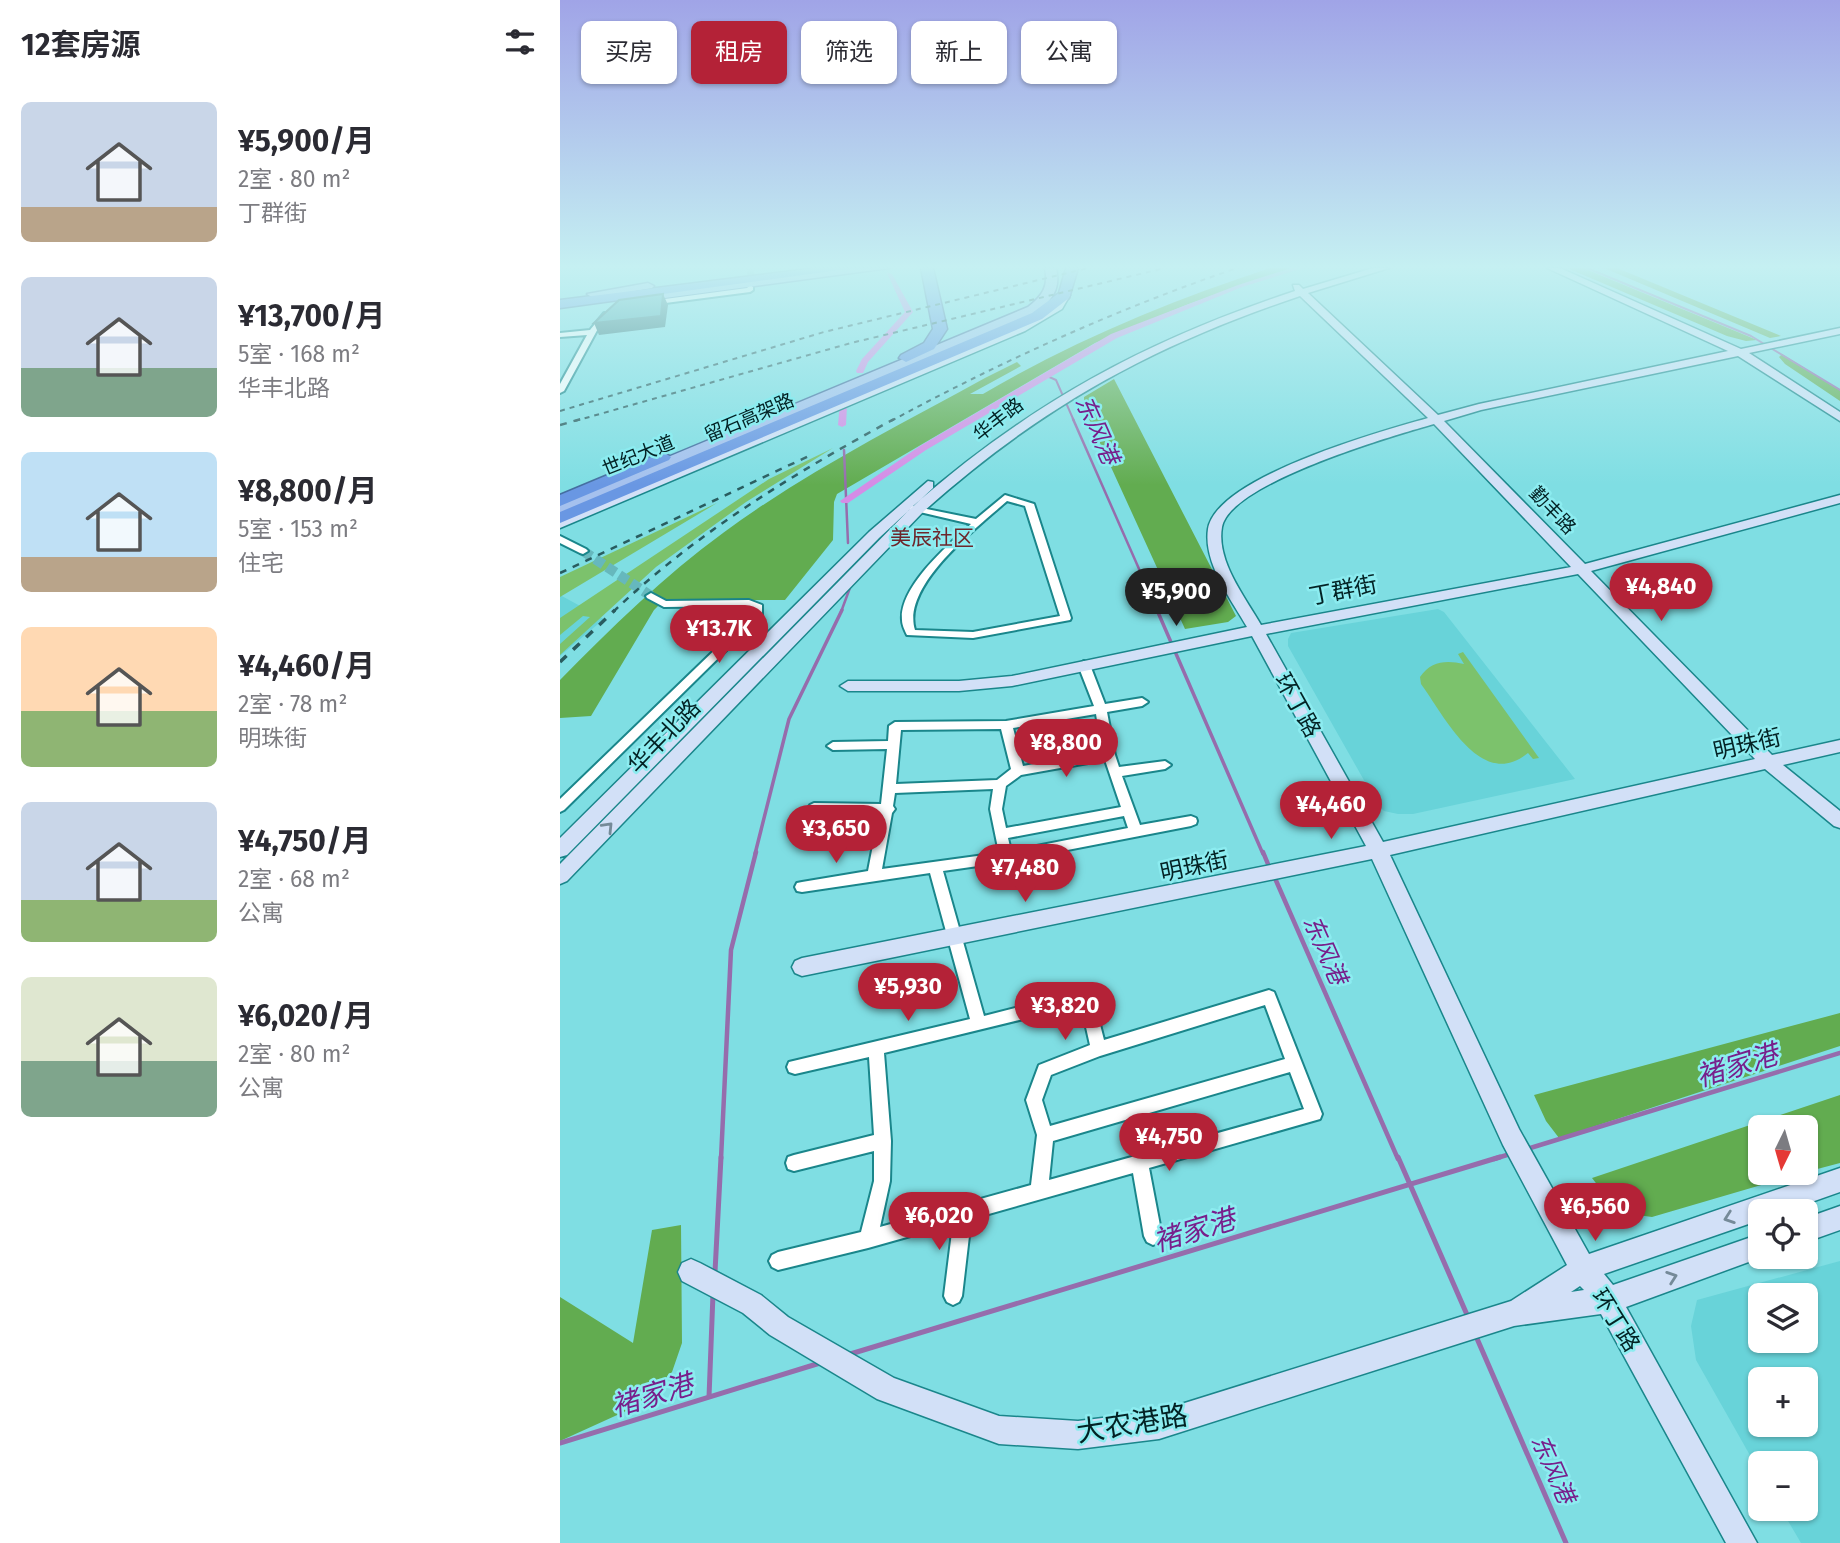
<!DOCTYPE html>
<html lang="zh">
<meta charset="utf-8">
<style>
:root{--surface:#fff;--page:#f2f2f3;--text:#2b2b33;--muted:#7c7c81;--accent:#b42237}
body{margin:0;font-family:"Fira Sans","Noto Sans SC",sans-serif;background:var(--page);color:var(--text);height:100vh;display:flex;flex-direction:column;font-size:26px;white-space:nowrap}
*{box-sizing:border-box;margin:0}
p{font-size:23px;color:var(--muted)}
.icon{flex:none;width:38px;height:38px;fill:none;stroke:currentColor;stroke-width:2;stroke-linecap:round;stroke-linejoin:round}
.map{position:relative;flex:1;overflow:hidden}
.side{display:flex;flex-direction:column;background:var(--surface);width:560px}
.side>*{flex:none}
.hud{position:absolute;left:21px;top:21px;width:665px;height:63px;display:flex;gap:14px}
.needle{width:46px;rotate:185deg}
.tools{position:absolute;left:1188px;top:1115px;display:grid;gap:14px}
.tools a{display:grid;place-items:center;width:70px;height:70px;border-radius:10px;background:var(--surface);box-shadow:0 2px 5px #0004;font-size:35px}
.price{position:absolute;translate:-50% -60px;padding:0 16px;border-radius:24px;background:var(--accent);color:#fff;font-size:23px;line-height:46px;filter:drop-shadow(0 2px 4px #0008)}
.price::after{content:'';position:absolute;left:50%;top:42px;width:21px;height:16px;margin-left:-10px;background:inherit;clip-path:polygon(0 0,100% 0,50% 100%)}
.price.on{background:#222;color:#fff}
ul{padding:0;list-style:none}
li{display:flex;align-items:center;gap:21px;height:175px;padding:0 21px}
li span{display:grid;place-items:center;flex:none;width:196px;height:140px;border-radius:10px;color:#555}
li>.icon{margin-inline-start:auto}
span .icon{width:84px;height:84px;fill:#fffc;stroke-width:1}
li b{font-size:30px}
h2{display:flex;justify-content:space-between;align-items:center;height:84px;padding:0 21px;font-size:30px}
.tag{padding:0 24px;border-radius:10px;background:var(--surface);box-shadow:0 2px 5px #0004;font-size:24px;line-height:63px}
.tag.on{background:var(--accent);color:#fff}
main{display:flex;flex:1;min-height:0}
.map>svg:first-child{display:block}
</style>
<main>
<section class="side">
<h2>12套房源<svg class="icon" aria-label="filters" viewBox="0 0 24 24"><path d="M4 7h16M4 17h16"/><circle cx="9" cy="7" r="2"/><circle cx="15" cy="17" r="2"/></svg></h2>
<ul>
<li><span style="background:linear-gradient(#c9d6e8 75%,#b9a48a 0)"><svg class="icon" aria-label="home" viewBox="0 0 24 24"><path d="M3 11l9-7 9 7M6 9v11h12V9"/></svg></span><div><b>¥5,900/月</b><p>2室 · 80 m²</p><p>丁群街</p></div></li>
<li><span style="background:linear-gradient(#c9d6e8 65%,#7fa58c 0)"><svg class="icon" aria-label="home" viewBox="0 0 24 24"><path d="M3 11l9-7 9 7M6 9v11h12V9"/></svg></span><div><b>¥13,700/月</b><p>5室 · 168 m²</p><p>华丰北路</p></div></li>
<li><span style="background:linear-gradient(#bfe0f5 75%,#b9a48a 0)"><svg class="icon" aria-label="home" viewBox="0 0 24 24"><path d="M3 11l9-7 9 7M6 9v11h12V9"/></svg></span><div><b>¥8,800/月</b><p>5室 · 153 m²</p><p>住宅</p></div></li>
<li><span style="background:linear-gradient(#ffd9b3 60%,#8fb573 0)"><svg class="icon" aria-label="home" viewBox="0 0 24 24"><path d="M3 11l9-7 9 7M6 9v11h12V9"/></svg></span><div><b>¥4,460/月</b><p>2室 · 78 m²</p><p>明珠街</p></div></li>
<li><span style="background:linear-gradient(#c9d6e8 70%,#8fb573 0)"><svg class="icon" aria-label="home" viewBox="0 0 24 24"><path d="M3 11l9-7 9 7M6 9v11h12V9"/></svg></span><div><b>¥4,750/月</b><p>2室 · 68 m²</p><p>公寓</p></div></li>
<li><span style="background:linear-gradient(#dfe7d0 60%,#7fa58c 0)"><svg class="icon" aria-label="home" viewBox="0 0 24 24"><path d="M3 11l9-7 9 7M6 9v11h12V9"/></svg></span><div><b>¥6,020/月</b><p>2室 · 80 m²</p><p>公寓</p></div></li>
</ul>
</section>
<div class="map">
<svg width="1280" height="1543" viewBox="0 0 1280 1543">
<rect width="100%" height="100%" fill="#7fdee3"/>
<path fill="#68d3d9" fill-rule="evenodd" d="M 0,595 L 44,619 L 0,656 Z
M 878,609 L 884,612 L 1015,779 L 853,814 L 838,814 L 824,811 L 818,805 L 728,646 L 728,639 L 731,633 Z
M 1280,1261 L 1280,1543 L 1241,1543 L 1221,1509 L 1246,1508 L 1246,1463 L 1200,1463 L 1200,1473 L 1136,1360 L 1131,1326 L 1137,1300 ZM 1246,1295 L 1246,1340 L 1200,1340 L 1200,1295 ZM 1200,1379 L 1246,1379 L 1246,1424 L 1200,1424 Z"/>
<path fill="#7cc26c" d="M 273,448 L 186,502 L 96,567 L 0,655 L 0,644 L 30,617 L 23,616 L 0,635 L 0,618 L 209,479 Z
M 157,503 L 0,597 L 0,577 Z
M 903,652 L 979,758 L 973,759 L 968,753 C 921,792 884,715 861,684 L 860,677 C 871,661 886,660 904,664 L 898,654 Z"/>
<path fill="#62ac50" d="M 710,268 L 731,268 L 626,305 L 535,343 L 277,494 L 274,502 L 273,540 L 225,600 L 104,600 L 94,610 L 31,716 L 0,718 L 0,680 C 51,628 104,576 163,533 C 244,473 336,427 425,378 L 457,362 L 461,366 L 410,394 L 423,394 C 513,341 610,301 710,268 Z
M 1007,268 L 1023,268 L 1197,340 L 1186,341 L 1167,336 Z
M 1044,268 L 1057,268 L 1221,336 L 1210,338 Z
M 1222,354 L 1280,390 L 1280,401 L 1225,364 L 1219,357 Z
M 554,379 L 676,616 L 668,622 L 625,629 L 524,408 L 524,397 Z
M 1280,1013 L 1280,1046 L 999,1138 L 986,1121 L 974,1095 Z
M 1280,1095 L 1280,1163 L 1246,1172 L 1246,1127 L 1200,1127 L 1200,1172 L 1246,1172 L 1092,1217 C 1062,1214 1050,1201 1032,1178 Z
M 121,1225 L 122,1343 L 112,1372 L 77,1406 L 0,1441 L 0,1297 L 73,1343 L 92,1230 Z"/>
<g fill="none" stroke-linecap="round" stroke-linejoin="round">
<path stroke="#966cac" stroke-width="2" d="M 1027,268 L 1191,336 L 1280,390
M 487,376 L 496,380 L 514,421"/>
<path stroke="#966cac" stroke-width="2.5" d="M 513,419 L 598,612
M 284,450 L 288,543
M 281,612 L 291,585"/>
<path stroke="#966cac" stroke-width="3.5" d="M 597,610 L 703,854
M 195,854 L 229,719 L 282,610"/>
<path stroke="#966cac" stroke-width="4.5" d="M 703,852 L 710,869
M 714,876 L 838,1159
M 967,1149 L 1280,1053
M 161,1159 L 171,950 L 196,852
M 934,1159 L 950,1154"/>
<path stroke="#966cac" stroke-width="5" d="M 838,1157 L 908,1317
M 155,1272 L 161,1157
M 915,1334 L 1006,1543
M 287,1355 L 940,1157
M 149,1397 L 153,1294
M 0,1443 L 260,1363"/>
<path fill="#d58ce6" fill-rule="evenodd" d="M 731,268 L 743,268 L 682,287 L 557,338 L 366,450 L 288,503 L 282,503 L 280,501 L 360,446 L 551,334 L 678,285 Z
M 327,273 L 332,274 L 353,312 L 308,362 L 303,373 L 297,373 L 296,371 L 302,359 L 345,312 Z
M 280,404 L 287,406 L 286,425 L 282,427 L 278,425 Z"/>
<path stroke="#66b8bd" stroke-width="7" stroke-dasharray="7 3.5" stroke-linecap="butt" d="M 190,287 L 191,268"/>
<path stroke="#66b8bd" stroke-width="10" stroke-dasharray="10 4.5" stroke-linecap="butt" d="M 23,551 L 91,596"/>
<g stroke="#1a868b" stroke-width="4">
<path id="street" d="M 190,285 L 193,287 L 193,290 L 190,292 L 90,305 L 87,303 L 90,301 L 187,288 Z
M 44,313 L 50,314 L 41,323 L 4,391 L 0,393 L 0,384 L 27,335 L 0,337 L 0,333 L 30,330 Z
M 445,495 L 474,504 L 511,618 L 510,620 L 413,638 L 347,635 C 345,631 342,625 342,620 C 339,587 389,544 411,524 L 347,509 L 347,505 L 416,519 ZM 447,501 L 465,506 L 500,616 L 413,632 L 355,630 C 341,585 418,527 447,501 Z
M 0,536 L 26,549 L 28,551 L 23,554 L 20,553 L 0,543 Z
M 91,593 L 106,601 L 189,600 L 202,605 L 202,615 L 4,810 L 0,812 L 0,799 L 192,614 L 193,609 L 187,606 L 104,607 L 87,598 L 86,596 Z
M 524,661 L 530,665 L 545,704 L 582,698 L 588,702 L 582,706 L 547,712 L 555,755 L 559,767 L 605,761 L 611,765 L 605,769 L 562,776 L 580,825 L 631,816 L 636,818 L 637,821 L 636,824 L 631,826 L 446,862 L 383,871 L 424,1016 L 526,990 L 531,992 L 533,997 L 544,1040 L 709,990 L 714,992 L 716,997 L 762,1114 L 760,1119 L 589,1168 L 602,1236 L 599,1242 L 593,1245 L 587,1242 L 584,1236 L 573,1173 L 411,1219 L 402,1296 L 399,1302 L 393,1305 L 387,1302 L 384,1296 L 393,1224 L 308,1248 L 218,1270 L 212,1267 L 209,1261 L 212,1255 L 218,1252 L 301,1232 L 314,1181 L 314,1151 L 234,1171 L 228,1169 L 226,1163 L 228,1157 L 234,1155 L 314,1135 L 309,1057 L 235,1074 L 229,1072 L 227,1067 L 229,1062 L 410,1019 L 370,873 L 242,892 L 237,891 L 235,887 L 237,883 L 242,882 L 308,871 L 319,814 L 254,813 L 250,811 L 248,808 L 250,805 L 254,803 L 321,804 L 327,749 L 273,750 L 267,746 L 273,742 L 328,741 L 329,726 L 335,722 L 446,721 L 534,706 L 518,665 ZM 536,714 L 542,752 L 463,766 L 453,728 ZM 441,729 L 451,769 L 437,780 L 336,784 L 341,730 ZM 545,760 L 561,807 L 446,828 L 442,809 L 446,786 L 461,775 ZM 433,789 L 430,809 L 439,853 L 322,869 L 332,813 L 335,809 L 333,806 L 335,793 ZM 564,816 L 568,828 L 451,851 L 448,838 ZM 521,1005 L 530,1045 L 479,1065 L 466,1100 L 477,1135 L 471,1185 L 320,1227 L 330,1181 L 331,1141 L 324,1053 ZM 705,1005 L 725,1059 L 490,1126 L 482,1100 L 491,1075 L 540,1056 ZM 730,1072 L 744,1109 L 489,1180 L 493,1141 Z"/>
</g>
<g stroke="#1a868b" stroke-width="3">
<path id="secondary" d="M 813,268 L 829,268 L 748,293 L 878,415 L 919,404 L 1168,351 L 987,268 L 1000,268 L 1181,349 L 1280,328 L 1280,334 L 1189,353 L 1280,412 L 1280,421 L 1178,356 L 921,410 L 884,421 L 1025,564 L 1280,495 L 1280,503 L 1031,571 L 1212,755 L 1280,740 L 1280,752 L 1223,765 L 1280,811 L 1280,828 L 1274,826 L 1205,769 L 830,855 L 959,1129 L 1029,1254 L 1280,1168 L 1280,1192 L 1226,1211 L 1200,1211 L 1200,1220 L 1044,1274 L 1053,1285 L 1200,1234 L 1200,1256 L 1205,1256 L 1066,1307 L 1197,1543 L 1166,1543 L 1041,1314 L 954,1326 L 599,1439 L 518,1449 L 439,1444 L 317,1399 L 210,1335 L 183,1313 L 122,1281 L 118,1272 L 122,1263 L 131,1259 L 140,1263 L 201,1295 L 228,1317 L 334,1378 L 439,1416 L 518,1421 L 599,1411 L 951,1301 L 1007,1265 L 943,1145 L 812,859 L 242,976 L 235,973 L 232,967 L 235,961 L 242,958 L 806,846 L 692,636 L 452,686 L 399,691 L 288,691 L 280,686 L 288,681 L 399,681 L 452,676 L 687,627 C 671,599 643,563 648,529 C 656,477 822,431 868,418 L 740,296 C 591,346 480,407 363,512 L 7,881 L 0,884 L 0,864 L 353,506 C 472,402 585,341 735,291 L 733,285 L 739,285 L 743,289 ZM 874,424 L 1011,567 L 701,625 C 685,597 656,561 662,527 C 670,483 832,436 874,424 ZM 1018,574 L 1195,759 L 823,842 L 706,634 ZM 1020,1286 L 1024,1290 L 1011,1292 Z
M 505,292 L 510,295 L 502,309 L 465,331 L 0,528 L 0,519 L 457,327 L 494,305 Z
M 368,481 L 373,482 L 373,488 L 319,538 L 7,855 L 0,857 L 0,838 L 309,532 Z
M 1280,1206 L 1280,1230 L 1246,1242 L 1246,1218 Z"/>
</g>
<g stroke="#456ea0" stroke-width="3">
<path id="primary" d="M 292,268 L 329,268 L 75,302 L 69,298 L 75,294 Z
M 485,268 L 496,268 C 501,289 492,300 476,313 L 0,513 L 0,502 L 468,307 C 482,296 489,287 485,268 Z
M 88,283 L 94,286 L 92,288 L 33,298 L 27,294 Z"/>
</g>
<g stroke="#456ea0" stroke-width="3">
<path id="highway" d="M 256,268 L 295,268 L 0,308 L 0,300 Z
M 361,268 L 373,268 L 387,329 L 374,349 L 346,362 L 339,358 L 341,355 L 364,343 L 373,329 Z
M 506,268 L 518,268 L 509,298 L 482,319 L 0,523 L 0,512 L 472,313 L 499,293 Z
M 103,452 L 111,457 L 109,460 L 0,506 L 0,495 Z"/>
</g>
<use href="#street" fill="#fff" fill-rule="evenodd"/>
<use href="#secondary" fill="#d2e0f7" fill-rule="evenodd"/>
<use href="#primary" fill="#a5c1ee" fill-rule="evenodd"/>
<use href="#highway" fill="#6997e3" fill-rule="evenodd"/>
<path stroke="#295c5f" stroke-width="2" stroke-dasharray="5 5" stroke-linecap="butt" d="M 0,411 L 264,332 L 528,268
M 15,421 L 291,343 L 605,268
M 331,421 C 442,361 557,309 677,268"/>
<path stroke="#295c5f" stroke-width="2.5" stroke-dasharray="7 7" stroke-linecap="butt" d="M 0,425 L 21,419
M 0,573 L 253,454
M 53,612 C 136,533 233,474 334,419"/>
<path stroke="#295c5f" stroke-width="3.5" stroke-dasharray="9 9" stroke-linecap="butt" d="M 0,662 L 55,610"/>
</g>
<path fill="#2e7174" d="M 103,294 L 108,305 L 105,327 L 39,335 L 34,323 Z"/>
<path fill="#42a1a6" stroke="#2e7174" stroke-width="2" d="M 103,294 L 101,316 L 34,323 L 59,300 Z"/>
<defs><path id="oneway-chevron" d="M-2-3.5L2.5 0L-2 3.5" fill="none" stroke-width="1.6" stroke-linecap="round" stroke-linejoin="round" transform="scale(1.75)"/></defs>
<g stroke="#758a98">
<use href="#oneway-chevron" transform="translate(48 827) rotate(-46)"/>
<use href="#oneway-chevron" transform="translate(1169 1218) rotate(161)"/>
<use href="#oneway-chevron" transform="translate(1112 1277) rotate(-19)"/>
</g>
<linearGradient id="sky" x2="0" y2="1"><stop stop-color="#a0a4e7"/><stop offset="0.55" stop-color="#c5f0f2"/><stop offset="1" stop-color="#c5f0f2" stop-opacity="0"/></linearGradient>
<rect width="1280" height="485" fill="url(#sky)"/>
<g text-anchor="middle" stroke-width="5" stroke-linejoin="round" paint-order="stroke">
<g font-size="19" fill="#032224" stroke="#8cecf0">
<text transform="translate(189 417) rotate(-23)" y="7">留石高架路</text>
<text transform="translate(438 419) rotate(-38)" y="7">华丰路</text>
<text transform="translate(78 455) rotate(-22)" y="7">世纪大道</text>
<text transform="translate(993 510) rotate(46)" y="7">勤丰路</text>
</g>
<g font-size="21" fill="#6d262b" stroke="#8cecf0">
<text x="372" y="545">美辰社区</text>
</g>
<g font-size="23" fill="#032224" stroke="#8cecf0">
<text transform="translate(783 590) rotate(-11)" y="8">丁群街</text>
<text transform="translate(738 705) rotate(61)" y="8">环丁路</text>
<text transform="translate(104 736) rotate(-46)" y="8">华丰北路</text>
<text transform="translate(1187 744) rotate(-13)" y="8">明珠街</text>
<text transform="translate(634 866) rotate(-12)" y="8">明珠街</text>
<text transform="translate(1056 1320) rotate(58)" y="8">环丁路</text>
</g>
<g font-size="24" font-style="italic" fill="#781f8b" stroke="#8cecf0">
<text transform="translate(537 430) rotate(66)" y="8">东风港</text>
<text transform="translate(765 950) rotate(66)" y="8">东风港</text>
<text transform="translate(993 1469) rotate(66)" y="8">东风港</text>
</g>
<g font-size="28" font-style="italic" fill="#781f8b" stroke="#8cecf0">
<text transform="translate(1177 1065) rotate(-17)" y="10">褚家港</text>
<text transform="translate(634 1230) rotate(-17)" y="10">褚家港</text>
<text transform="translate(92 1395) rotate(-17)" y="10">褚家港</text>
</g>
<g font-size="28" fill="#032224" stroke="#8cecf0">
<text transform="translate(572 1423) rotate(-9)" y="10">大农港路</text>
</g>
</g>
</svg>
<div class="tools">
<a><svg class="needle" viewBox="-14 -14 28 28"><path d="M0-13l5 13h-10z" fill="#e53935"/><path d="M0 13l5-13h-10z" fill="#7c7c81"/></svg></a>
<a><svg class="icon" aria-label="locate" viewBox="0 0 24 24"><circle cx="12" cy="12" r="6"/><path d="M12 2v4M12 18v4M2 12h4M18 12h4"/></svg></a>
<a><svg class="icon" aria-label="layers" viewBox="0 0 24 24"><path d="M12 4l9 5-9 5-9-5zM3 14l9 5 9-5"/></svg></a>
<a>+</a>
<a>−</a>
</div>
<b class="price" style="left:1101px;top:623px">¥4,840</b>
<b class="price on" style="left:616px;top:628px">¥5,900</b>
<b class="price" style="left:159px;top:665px">¥13.7K</b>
<b class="price" style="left:506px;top:779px">¥8,800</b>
<b class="price" style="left:771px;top:841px">¥4,460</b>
<b class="price" style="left:276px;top:865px">¥3,650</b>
<b class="price" style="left:465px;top:904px">¥7,480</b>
<b class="price" style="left:348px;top:1023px">¥5,930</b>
<b class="price" style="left:505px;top:1042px">¥3,820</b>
<b class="price" style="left:609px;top:1173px">¥4,750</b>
<b class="price" style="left:1035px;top:1243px">¥6,560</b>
<b class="price" style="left:379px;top:1252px">¥6,020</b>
<div class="hud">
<a class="tag">买房</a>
<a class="tag on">租房</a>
<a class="tag">筛选</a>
<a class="tag">新上</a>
<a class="tag">公寓</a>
</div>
</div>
</main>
